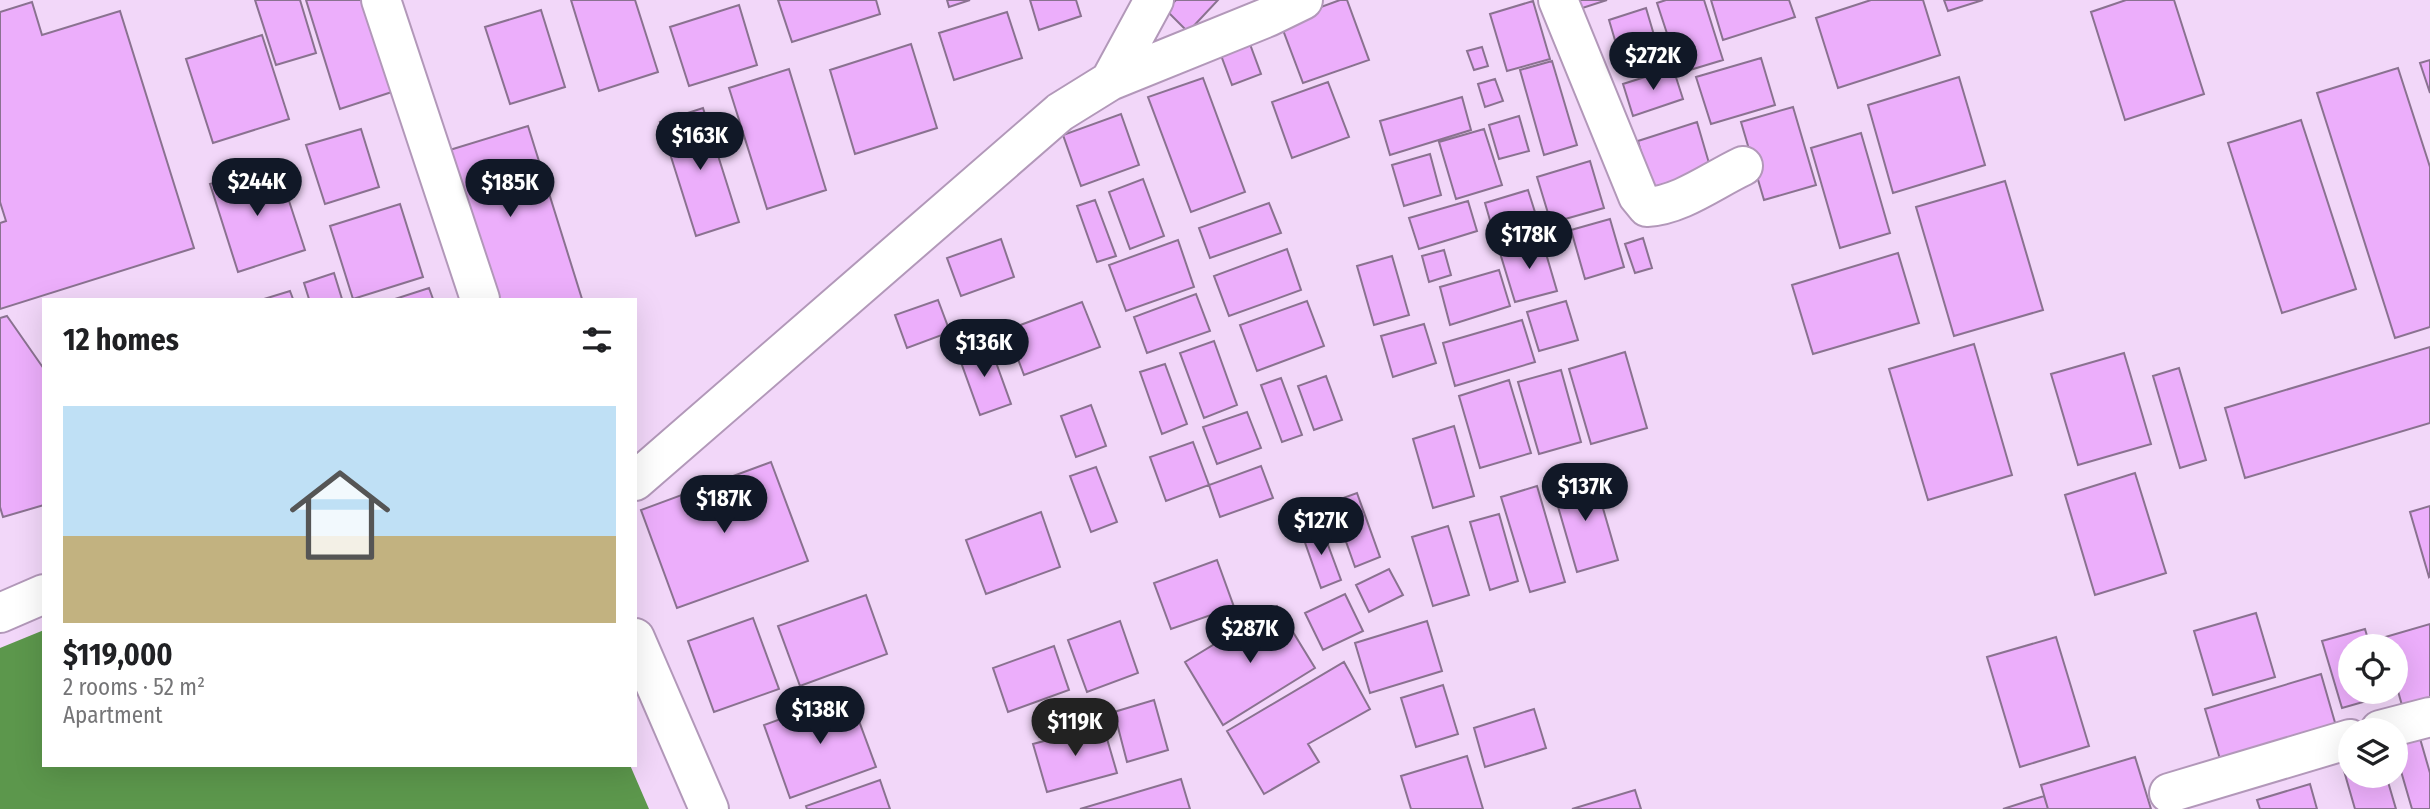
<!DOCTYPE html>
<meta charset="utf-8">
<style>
:root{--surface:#fff;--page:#f6f6f6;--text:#202124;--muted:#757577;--line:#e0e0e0;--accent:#111827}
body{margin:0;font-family:"Fira Sans Condensed",sans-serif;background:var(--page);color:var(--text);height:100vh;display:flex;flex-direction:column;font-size:26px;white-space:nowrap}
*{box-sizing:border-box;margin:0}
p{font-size:23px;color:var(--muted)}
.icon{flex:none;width:38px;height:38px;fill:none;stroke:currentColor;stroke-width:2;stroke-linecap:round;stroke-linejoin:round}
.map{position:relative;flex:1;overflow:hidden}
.drawer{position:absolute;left:42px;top:298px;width:595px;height:469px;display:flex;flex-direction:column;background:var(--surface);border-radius:0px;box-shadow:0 7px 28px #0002}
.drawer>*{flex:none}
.controls{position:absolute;left:2338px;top:634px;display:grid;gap:14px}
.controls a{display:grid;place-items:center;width:70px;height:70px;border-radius:50%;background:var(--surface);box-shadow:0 7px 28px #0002;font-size:35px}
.price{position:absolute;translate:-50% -60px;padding:0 16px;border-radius:24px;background:var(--accent);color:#fff;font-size:23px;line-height:46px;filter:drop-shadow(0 2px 4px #0008)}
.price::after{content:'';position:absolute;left:50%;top:42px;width:21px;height:16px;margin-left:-10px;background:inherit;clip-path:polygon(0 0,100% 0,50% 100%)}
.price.selected{background:#222;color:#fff}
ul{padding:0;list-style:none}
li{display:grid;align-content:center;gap:14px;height:371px;padding:0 21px}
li+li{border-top:2px solid var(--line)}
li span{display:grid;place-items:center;height:217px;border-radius:0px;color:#555}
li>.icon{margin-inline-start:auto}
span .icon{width:126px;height:126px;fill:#fffc;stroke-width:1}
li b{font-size:30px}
h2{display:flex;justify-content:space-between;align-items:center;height:84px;padding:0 21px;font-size:30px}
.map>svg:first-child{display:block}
</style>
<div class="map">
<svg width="2430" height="809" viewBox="0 0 2430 809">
<rect width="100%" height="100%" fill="#f2d7f9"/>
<path fill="#5c974c" d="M 44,630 L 44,765 L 630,765 L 649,809 L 0,809 L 0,648 Z"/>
<path fill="#ecaefb" stroke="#8a7290" stroke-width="2" d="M 255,0 L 300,0 L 316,53 L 276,65 Z
M 306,0 L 376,0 L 404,88 L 340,109 Z
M 571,0 L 635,0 L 658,72 L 599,91 Z
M 778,0 L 876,0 L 880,14 L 792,42 Z
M 947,0 L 970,0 L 949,7 Z
M 1030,0 L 1076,0 L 1081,16 L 1039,30 Z
M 1176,0 L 1218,0 L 1188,32 L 1166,10 Z
M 1340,0 L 1347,0 L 1369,60 L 1303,83 L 1280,22 Z
M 1566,0 L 1607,0 L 1570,12 Z
M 1666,0 L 1704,0 L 1723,60 L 1680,73 L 1657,3 Z
M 1711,0 L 1789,0 L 1795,17 L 1723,40 Z
M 1871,0 L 1923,0 L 1940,55 L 1838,88 L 1816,18 Z
M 1944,0 L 1983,0 L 1948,11 Z
M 2126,0 L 2174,0 L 2204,94 L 2125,120 L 2091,12 Z
M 1533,1 L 1550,59 L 1507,71 L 1490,14 Z
M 32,2 L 42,35 L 120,11 L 194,248 L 0,309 L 0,223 L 6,221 L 0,202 L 0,12 Z
M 739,5 L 757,65 L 689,86 L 670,27 Z
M 1646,8 L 1662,62 L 1625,74 L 1609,20 Z
M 541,10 L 565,87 L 510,104 L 485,27 Z
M 1007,12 L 1022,58 L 954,80 L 939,33 Z
M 1244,28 L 1261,74 L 1232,85 L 1215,39 Z
M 262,35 L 289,119 L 213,143 L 186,59 Z
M 911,44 L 937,128 L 855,154 L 830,70 Z
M 1482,47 L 1488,66 L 1474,70 L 1467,51 Z
M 1761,58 L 1775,105 L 1711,124 L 1696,77 Z
M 2430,60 L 2430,93 L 2420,63 Z
M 1552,61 L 1577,145 L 1544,155 L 1520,70 Z
M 1673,68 L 1683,99 L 1633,116 L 1623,84 Z
M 2398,68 L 2430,167 L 2430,327 L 2395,338 L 2317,93 Z
M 789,69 L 826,190 L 767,209 L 729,88 Z
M 1959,77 L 1985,165 L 1893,193 L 1868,105 Z
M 1203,78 L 1245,192 L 1191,212 L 1148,97 Z
M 1495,79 L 1503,101 L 1485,107 L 1478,84 Z
M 1328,82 L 1349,137 L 1292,158 L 1272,102 Z
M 1462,97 L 1471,130 L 1390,155 L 1380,121 Z
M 1793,107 L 1816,185 L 1764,200 L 1741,122 Z
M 703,108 L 739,222 L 696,236 L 660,122 Z
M 1121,114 L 1139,165 L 1081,186 L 1063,135 Z
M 1519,116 L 1529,151 L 1499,159 L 1489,125 Z
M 2301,120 L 2356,289 L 2282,313 L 2228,143 Z
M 1697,122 L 1711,170 L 1651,188 L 1638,141 Z
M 528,126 L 582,299 L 486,299 L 440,153 Z
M 361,129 L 379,187 L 325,204 L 306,145 Z
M 1484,129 L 1502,185 L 1456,199 L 1439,142 Z
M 1861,133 L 1890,233 L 1840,248 L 1811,148 Z
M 1430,154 L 1441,195 L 1404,206 L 1392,165 Z
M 1590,161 L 1604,208 L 1551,223 L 1537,177 Z
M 277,164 L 305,250 L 238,272 L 210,184 Z
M 1143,179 L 1164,236 L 1130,249 L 1109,192 Z
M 2005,181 L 2043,310 L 1954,336 L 1916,207 Z
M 1528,190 L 1540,228 L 1496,241 L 1485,203 Z
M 1095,200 L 1116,256 L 1097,262 L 1077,206 Z
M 1468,201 L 1477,231 L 1419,249 L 1409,218 Z
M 1269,203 L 1281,233 L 1210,258 L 1199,228 Z
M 400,204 L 423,277 L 353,299 L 330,226 Z
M 1610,219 L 1624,267 L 1585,279 L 1571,230 Z
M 1643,238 L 1652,268 L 1635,273 L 1625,244 Z
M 1001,239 L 1014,277 L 961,296 L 947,258 Z
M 1178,240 L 1194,287 L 1126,311 L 1109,265 Z
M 1542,240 L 1557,291 L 1515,302 L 1500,253 Z
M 1287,249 L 1301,290 L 1229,316 L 1214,276 Z
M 1444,250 L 1451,275 L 1429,282 L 1422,256 Z
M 1898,253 L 1919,323 L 1813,354 L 1792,285 Z
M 1392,256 L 1409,315 L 1374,325 L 1357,266 Z
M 1499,270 L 1510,306 L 1450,325 L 1440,287 Z
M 334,273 L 342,299 L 309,299 L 304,283 Z
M 429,288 L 433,299 L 395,299 Z
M 290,291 L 293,299 L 264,299 Z
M 1196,294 L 1210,331 L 1147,353 L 1134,317 Z
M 938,300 L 950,332 L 907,348 L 895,315 Z
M 1307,301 L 1324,346 L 1257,371 L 1240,325 Z
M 1566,301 L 1578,340 L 1539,351 L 1527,312 Z
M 1082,302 L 1100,347 L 1024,375 L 1007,330 Z
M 7,316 L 44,369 L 44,505 L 3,517 L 0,507 L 0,318 Z
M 1522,320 L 1535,362 L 1455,386 L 1443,343 Z
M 1424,324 L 1436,363 L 1393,377 L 1381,336 Z
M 1214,341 L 1237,405 L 1204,418 L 1180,353 Z
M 989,343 L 1011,404 L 980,415 L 958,354 Z
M 1974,344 L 2012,475 L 1928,500 L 1889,369 Z
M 2430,347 L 2430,423 L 2245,478 L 2225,408 Z
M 1625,352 L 1647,428 L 1591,444 L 1569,369 Z
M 2124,353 L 2151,444 L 2078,465 L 2051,374 Z
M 1165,364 L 1187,424 L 1162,434 L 1140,372 Z
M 2179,368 L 2206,460 L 2180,468 L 2153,376 Z
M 1561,370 L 1581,442 L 1539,454 L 1518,382 Z
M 1326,376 L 1342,420 L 1314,430 L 1298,386 Z
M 1281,378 L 1302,435 L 1282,442 L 1261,385 Z
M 1509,380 L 1531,453 L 1480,468 L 1459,396 Z
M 1091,405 L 1106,446 L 1076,457 L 1061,416 Z
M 1247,412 L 1261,448 L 1217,464 L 1203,427 Z
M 1454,426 L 1474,496 L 1433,508 L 1413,439 Z
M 1193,442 L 1209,485 L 1166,501 L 1150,457 Z
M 771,462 L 808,561 L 677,608 L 641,510 Z
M 1261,466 L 1273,498 L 1220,517 L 1209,485 Z
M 1096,467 L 1117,522 L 1091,532 L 1070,476 Z
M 2135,473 L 2166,573 L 2095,595 L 2065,495 Z
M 1593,474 L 1618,560 L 1577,572 L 1552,486 Z
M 1537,486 L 1565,582 L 1530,592 L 1501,497 Z
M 1357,493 L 1380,557 L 1355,567 L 1332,502 Z
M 2430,506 L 2430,576 L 2429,577 L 2410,512 Z
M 1041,512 L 1060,567 L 986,594 L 966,540 Z
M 1499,514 L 1518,581 L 1490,590 L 1470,522 Z
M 1321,526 L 1341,580 L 1321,588 L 1302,534 Z
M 1448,526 L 1469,595 L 1433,606 L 1412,537 Z
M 1217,560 L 1234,607 L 1171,629 L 1154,583 Z
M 1389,569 L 1403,595 L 1369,612 L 1356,585 Z
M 1345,594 L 1363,631 L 1323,650 L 1305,613 Z
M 866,595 L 887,654 L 800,686 L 778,626 Z
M 1277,606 L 1315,668 L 1223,725 L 1185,662 Z
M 2256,613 L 2275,677 L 2213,695 L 2194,631 Z
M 753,618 L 779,689 L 714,712 L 688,641 Z
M 1120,621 L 1138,673 L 1087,692 L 1068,640 Z
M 1427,621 L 1442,671 L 1370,693 L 1355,643 Z
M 2430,624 L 2430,708 L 2405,716 L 2396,684 L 2396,646 L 2384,646 L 2382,638 Z
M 2365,629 L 2370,646 L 2350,646 L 2350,691 L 2383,691 L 2384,696 L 2342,708 L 2322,641 Z
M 2056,637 L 2089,746 L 2020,767 L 1987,657 Z
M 1054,646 L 1069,690 L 1008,712 L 993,668 Z
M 1344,662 L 1370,709 L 1308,744 L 1319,762 L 1264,794 L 1227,731 Z
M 2321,674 L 2336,726 L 2220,759 L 2205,709 Z
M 1443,685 L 1458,734 L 1416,747 L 1401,698 Z
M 849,694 L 876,767 L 790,798 L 764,725 Z
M 1154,700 L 1168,750 L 1127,762 L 1114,712 Z
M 1534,709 L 1546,748 L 1485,767 L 1474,728 Z
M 1103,725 L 1117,773 L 1047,792 L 1033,744 Z
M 2419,735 L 2430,773 L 2430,809 L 2412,809 L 2396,754 L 2396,742 Z
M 2350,754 L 2350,775 L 2386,775 L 2396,809 L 2355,809 L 2340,757 Z
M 1467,756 L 1483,809 L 1411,809 L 1401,776 Z
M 2135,757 L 2151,809 L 2048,809 L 2041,785 Z
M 1181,779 L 1190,809 L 1080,809 Z
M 880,780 L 890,809 L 807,809 L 806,806 Z
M 2310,784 L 2317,809 L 2260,809 L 2257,800 Z
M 1635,790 L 1641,809 L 1572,809 Z
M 2044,796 L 2048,809 L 2003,809 Z"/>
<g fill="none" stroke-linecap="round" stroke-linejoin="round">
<g stroke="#b298b9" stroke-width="42">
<path id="minor" d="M 381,0 L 480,299
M 1558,0 L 1638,196 L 1647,207 C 1681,205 1713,180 1743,166
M 1110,81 L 1268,17 L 1303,0
M 635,481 L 1060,112 L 1110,81 L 1154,0
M 2380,730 L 2430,717
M 2169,793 L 2350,739"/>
</g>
<g stroke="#b298b9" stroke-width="42">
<path id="tertiary" d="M 0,613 L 44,594
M 635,638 L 709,809"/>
</g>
<use href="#minor" stroke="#fff" stroke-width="38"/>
<use href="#tertiary" stroke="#fff" stroke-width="38"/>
</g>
</svg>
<div class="controls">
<a><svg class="icon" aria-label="locate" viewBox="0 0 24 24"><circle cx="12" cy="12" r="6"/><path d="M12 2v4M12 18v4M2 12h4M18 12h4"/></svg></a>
<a><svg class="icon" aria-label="layers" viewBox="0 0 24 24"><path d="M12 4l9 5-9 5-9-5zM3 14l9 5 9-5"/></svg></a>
</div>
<b class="price" style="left:1653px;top:92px">$272K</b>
<b class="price" style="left:700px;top:172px">$163K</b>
<b class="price" style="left:257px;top:218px">$244K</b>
<b class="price" style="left:510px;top:219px">$185K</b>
<b class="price" style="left:1529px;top:271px">$178K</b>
<b class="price" style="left:984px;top:379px">$136K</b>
<b class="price" style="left:1585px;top:523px">$137K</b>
<b class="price" style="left:724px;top:535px">$187K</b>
<b class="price" style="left:1321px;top:557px">$127K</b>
<b class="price" style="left:1250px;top:665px">$287K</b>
<b class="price" style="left:820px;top:746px">$138K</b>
<b class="price selected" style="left:1075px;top:758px">$119K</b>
<section class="drawer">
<h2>12 homes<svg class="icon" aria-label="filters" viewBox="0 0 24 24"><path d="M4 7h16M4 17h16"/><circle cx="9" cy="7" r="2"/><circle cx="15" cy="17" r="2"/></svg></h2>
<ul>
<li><span style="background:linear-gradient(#bfe0f5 60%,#c2b280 0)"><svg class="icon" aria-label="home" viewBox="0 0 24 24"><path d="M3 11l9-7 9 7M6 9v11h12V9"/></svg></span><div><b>$119,000</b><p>2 rooms · 52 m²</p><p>Apartment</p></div></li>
</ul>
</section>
</div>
